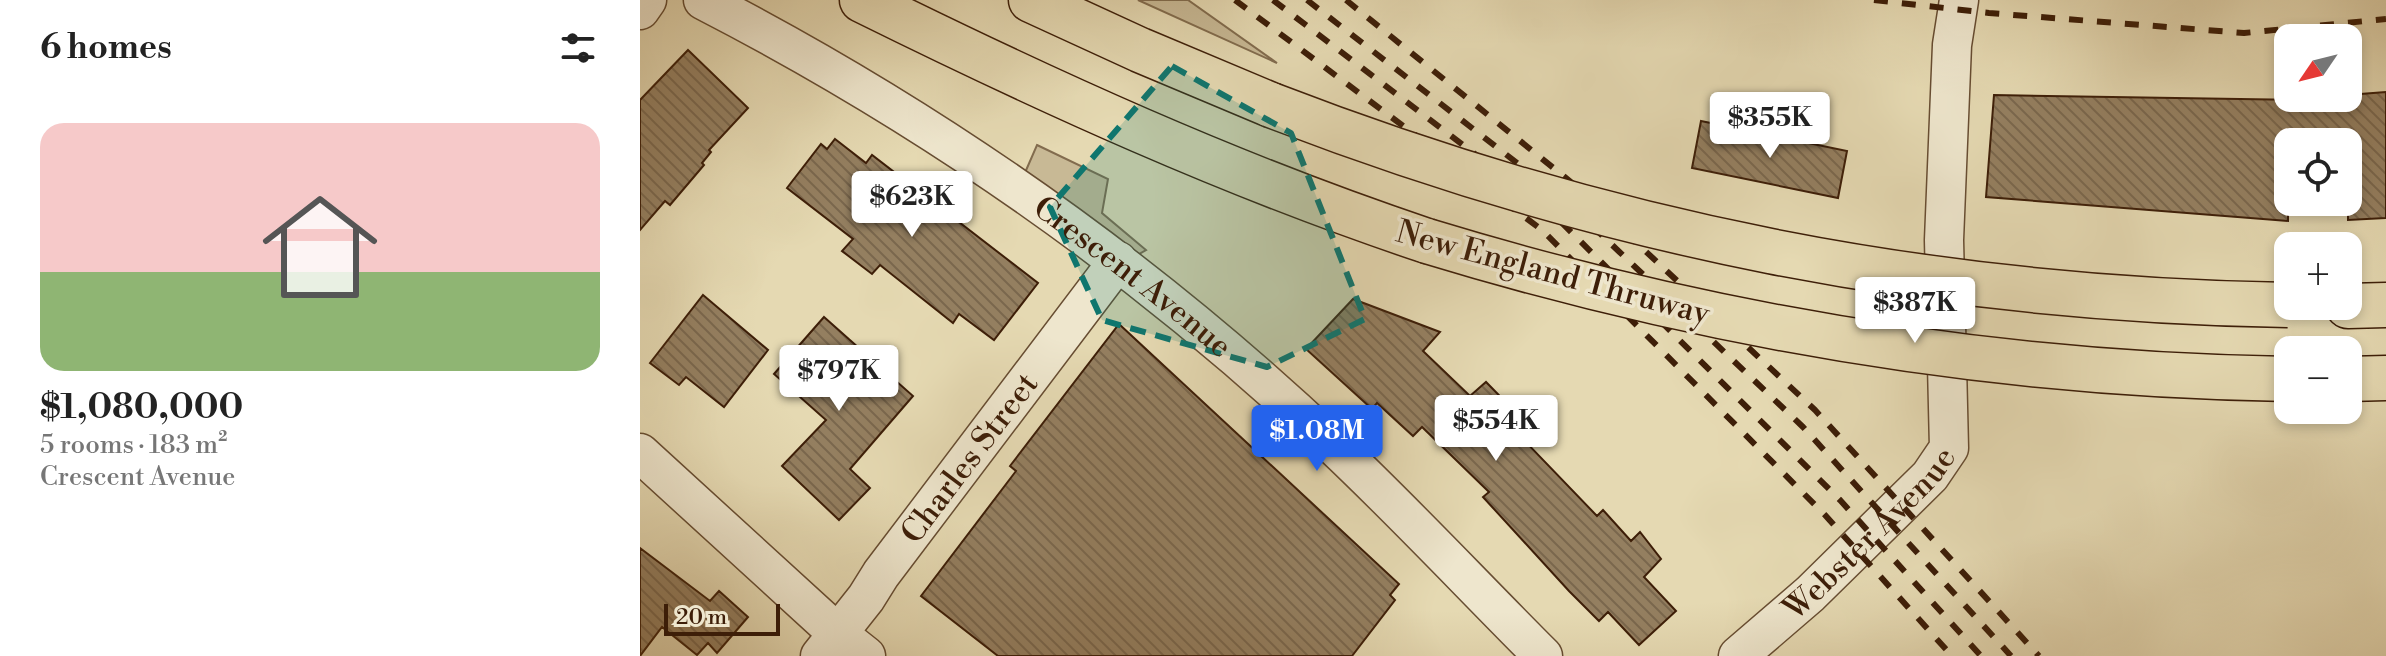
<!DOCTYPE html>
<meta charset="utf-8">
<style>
:root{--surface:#fff;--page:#f6f6f6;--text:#222;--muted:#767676;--accent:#2563eb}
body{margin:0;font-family:"Libre Bodoni",serif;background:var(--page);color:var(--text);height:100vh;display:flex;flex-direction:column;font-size:30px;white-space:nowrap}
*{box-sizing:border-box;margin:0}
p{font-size:26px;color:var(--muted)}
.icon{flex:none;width:44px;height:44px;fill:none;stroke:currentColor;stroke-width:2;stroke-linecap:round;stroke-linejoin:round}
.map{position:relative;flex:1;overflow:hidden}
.sheet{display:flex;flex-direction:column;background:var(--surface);width:640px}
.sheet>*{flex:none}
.needle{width:52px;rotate:235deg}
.fabs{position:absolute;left:1634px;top:24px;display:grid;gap:16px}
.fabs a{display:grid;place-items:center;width:88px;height:88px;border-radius:16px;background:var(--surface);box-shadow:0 4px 12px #0003;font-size:40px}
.scale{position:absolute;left:24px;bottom:20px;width:116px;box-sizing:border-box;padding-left:8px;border:4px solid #3d1e08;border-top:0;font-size:22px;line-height:28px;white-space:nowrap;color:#3d1e08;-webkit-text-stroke:6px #eee6cd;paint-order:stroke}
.price{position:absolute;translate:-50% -68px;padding:0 18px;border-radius:8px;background:#fff;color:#222;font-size:26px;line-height:52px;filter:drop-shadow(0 2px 4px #0008)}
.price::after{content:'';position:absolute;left:50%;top:48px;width:24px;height:18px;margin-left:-12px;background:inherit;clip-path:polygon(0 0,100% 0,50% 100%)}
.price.current{background:var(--accent);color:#fff}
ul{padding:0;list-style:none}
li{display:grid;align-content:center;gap:16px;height:424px;padding:0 40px}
li span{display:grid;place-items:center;height:248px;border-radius:24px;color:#555}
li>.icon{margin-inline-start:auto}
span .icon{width:144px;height:144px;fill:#fffc;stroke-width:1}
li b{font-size:34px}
h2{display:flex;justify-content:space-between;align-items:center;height:96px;padding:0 40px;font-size:34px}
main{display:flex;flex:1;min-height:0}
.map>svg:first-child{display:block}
</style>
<main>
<section class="sheet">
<h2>6 homes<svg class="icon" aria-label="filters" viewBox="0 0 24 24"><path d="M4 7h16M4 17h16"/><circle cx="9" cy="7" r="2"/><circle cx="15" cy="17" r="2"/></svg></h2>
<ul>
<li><span style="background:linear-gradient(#f6c9c9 60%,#8fb573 0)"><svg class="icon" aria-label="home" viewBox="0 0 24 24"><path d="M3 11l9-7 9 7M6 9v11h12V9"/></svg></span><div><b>$1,080,000</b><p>5 rooms · 183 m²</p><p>Crescent Avenue</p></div></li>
</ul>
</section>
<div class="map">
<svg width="1746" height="656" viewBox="0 0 1746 656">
<defs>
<pattern id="building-back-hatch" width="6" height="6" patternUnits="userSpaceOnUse" patternTransform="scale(2)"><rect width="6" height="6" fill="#947f60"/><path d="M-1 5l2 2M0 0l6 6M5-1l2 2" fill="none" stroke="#7a674d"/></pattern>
</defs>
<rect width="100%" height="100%" fill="#e5d9b2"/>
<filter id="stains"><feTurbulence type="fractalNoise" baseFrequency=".0025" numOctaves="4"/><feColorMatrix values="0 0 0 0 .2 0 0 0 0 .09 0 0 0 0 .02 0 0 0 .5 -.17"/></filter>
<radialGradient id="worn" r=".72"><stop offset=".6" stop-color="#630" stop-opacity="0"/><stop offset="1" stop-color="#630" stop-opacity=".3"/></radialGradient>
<path fill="#c8b995" stroke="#826c4e" stroke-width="2" d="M 498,0 L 548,0 L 637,63 Z
M 397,145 L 468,179 L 462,213 L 506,250 L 499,254 L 384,175 Z"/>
<path fill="url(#building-back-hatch)" stroke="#3d1e08" stroke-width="2" d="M 48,50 L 108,108 L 69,150 L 71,152 L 62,163 L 64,165 L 30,205 L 25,201 L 0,230 L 0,100 Z
M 1746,92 L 1746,218 L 1708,220 L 1708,142 L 1648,142 L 1648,221 L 1346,197 L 1354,95 L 1656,100 L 1708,98 L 1708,95 Z
M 1061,121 L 1207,151 L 1198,198 L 1052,168 Z
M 195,139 L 226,163 L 232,155 L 398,283 L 354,340 L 319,314 L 313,323 L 240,265 L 232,274 L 202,251 L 213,239 L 147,188 L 181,144 L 187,149 Z
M 63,295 L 128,350 L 84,407 L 46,377 L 39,385 L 10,363 Z
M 713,299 L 800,332 L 783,351 L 830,396 L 846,382 L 890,427 L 881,437 L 957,516 L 963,510 L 991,541 L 1000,532 L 1021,559 L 1004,577 L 1036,611 L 999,645 L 968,612 L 959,621 L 929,591 L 843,497 L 849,492 L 782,427 L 773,436 L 737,403 L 732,409 L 666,349 Z
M 184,317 L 273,396 L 210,469 L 230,488 L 199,520 L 142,466 L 186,420 L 134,374 Z
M 479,324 L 759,584 L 750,595 L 755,600 L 712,656 L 358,656 L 281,596 L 376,471 L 370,466 Z
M 0,548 L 70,601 L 79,591 L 108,617 L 77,653 L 68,643 L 57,655 L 22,627 L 0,656 Z"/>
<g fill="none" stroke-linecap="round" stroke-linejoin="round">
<g stroke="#674d32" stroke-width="41">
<g id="minor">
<path id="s1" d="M 63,0 C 292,118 506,268 694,446 C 765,513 833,586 903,656"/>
<path d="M 0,10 L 7,0"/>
<path d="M 0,453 L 197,633 L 226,656"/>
<path id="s2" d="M 180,656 L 226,598 L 241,574 L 478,261"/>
<path id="s3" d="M 1098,656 L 1170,594 L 1290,476 L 1309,448 L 1304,240 L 1312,45 L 1319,0"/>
</g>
</g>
<g stroke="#3d1e08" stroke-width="47">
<path id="highway" d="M 222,0 C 406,91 592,176 787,241
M 391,0 L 500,50 L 631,105
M 1708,306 L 1746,305
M 1708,379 L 1746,378"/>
</g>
<use href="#minor" stroke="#eee6cd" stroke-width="38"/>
<use href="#highway" stroke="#e5d9b2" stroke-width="44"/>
<path stroke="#3d1e08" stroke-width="6" stroke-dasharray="14 14" stroke-linecap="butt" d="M 595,0 L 902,230 L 1185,515 L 1312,656
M 633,0 L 912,213 L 1200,500 L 1341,656
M 667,0 L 926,201 L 1163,427 L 1371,656
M 706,0 L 937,187 L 1175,410 L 1399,656
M 1234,0 L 1349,13 L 1604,33 L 1746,19"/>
<g stroke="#3d1e08" stroke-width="47" stroke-linecap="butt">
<path id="highway-bridge" d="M 631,105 C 965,234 1290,299 1648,305
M 787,241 C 1066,326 1355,375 1648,379"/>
</g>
<use href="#highway-bridge" stroke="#e5d9b2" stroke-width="44"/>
</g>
<path fill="#0f766e" fill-opacity="0.2" stroke="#0f766e" stroke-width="6" stroke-dasharray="16 10" stroke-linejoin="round" d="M 532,66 L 651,133 L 725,319 L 627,367 L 462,320 L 410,207 Z"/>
<g text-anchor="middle" stroke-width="7" stroke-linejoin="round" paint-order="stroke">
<g font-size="32" fill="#3d1e08" stroke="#eee6cd">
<text transform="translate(913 272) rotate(15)" y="11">New England Thruway</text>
<text dy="11" stroke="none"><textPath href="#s1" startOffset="512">Crescent Avenue</textPath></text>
<text dy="11" stroke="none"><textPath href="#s2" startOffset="248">Charles Street</textPath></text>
<text dy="11" stroke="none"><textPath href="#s3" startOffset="180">Webster Avenue</textPath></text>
</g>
</g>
<rect width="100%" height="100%" filter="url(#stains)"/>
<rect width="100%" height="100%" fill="url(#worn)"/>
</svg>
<div class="fabs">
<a><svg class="needle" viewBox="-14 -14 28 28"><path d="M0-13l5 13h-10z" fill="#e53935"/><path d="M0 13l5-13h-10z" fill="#767676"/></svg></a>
<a><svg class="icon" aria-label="locate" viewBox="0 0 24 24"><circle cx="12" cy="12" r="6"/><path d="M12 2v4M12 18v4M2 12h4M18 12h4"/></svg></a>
<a>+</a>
<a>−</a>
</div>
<div class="scale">20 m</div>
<b class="price" style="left:1130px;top:160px">$355K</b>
<b class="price" style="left:272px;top:239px">$623K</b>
<b class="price" style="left:1275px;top:345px">$387K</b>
<b class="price" style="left:199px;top:413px">$797K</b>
<b class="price" style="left:856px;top:463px">$554K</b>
<b class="price current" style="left:677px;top:473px">$1.08M</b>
</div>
</main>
